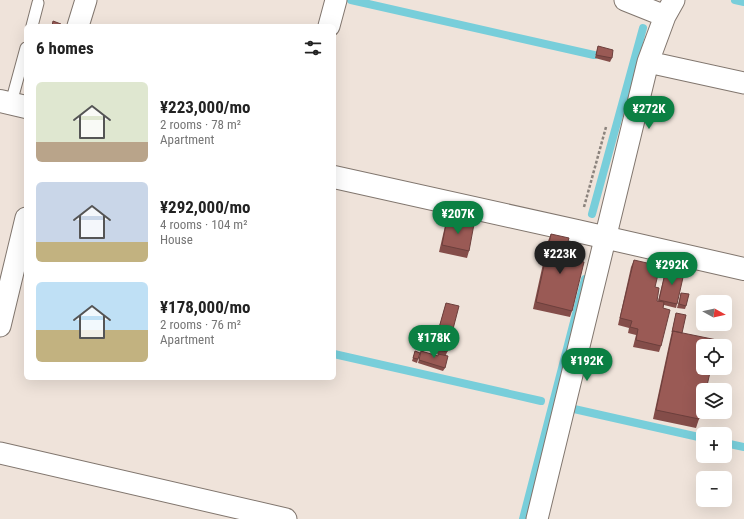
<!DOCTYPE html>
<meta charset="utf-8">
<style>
:root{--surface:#fff;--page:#f6f6f6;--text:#222;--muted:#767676;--accent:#0b8043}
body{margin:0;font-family:"Roboto Condensed",sans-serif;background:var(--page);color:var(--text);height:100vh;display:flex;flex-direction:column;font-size:15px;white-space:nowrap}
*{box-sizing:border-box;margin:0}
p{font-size:13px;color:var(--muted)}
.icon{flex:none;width:22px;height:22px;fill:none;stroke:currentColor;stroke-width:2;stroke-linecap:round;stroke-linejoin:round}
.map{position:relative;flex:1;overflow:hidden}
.panel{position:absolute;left:24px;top:24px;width:312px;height:356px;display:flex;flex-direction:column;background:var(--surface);border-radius:6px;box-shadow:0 4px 16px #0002}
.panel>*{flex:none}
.needle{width:26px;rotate:98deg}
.tools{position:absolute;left:696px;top:295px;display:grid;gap:8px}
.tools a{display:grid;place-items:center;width:36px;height:36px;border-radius:6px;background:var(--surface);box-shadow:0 4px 16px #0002;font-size:20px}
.price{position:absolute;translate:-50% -34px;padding:0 9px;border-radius:14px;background:var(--accent);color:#fff;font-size:13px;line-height:26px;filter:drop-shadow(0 1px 2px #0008)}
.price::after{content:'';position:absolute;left:50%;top:24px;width:12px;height:9px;margin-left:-6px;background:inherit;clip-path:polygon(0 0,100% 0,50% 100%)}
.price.selected{background:#222;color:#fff}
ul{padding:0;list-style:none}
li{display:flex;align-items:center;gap:12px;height:100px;padding:0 12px}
li span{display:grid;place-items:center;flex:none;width:112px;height:80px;border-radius:6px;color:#555}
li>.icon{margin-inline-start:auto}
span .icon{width:48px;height:48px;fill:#fffc;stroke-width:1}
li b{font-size:17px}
h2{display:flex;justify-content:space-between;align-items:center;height:48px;padding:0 12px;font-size:17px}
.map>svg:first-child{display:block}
</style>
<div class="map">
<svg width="744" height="519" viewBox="0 0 744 519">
<rect width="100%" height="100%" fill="#efe3da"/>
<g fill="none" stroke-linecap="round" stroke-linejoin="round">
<path stroke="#78ceda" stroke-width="8" d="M 351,0 L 594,55
M 735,0 L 744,2
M 592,214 L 643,28
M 334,354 L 541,401
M 574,409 L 703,438
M 725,443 L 744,447
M 523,519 L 585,279"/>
<g stroke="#81766e" stroke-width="13">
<path id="service" d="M 32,26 L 38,3
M 11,103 L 26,48"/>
</g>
<g stroke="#81766e" stroke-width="23">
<path id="minor" d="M 625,0 L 665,16
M 78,26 L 86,0
M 329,26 L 336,0
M 648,62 L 744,83
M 0,326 L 26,218
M 0,453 L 286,519
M 537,519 L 648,62 L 665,16 L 674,0"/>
</g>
<g stroke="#81766e" stroke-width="24">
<path id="tertiary" d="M 0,101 L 26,107
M 334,177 L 577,231 L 744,269"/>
</g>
<path stroke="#8b837d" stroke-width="2.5" stroke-dasharray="3 2" stroke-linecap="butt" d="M 584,207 L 606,127"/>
<use href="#service" stroke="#fff" stroke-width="11"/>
<use href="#minor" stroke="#fff" stroke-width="21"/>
<use href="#tertiary" stroke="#fff" stroke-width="22"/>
</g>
<path fill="#844d49" d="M 598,46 L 612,58 L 610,62 L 595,58 Z
M 447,219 L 469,251 L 467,258 L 439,252 L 445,226 Z
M 551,234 L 574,260 L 572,311 L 570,317 L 533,309 L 548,241 Z
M 634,260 L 655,287 L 657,301 L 658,301 L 666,269 L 677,304 L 676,308 L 664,305 L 663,308 L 661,346 L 659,352 L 633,347 L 636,335 L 628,333 L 629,328 L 618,325 L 631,267 Z
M 681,293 L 686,306 L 685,309 L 677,308 Z
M 446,303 L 447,352 L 446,355 L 445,368 L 443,371 L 418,363 L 421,351 L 438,356 L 438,354 L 432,352 Z
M 676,313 L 682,333 L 699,419 L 696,428 L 653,419 L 670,340 Z
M 415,351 L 420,353 L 417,363 L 412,361 Z"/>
<path fill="#9a5a55" stroke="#6c3f3c" d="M 53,21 L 61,24 L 61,26 L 52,26 Z
M 598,46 L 613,50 L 612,58 L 596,55 Z
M 447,219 L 474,224 L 469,251 L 442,245 Z
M 551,234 L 569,238 L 567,245 L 577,248 L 574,260 L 584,262 L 572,311 L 536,302 Z
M 634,260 L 660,266 L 655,287 L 659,288 L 657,301 L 664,302 L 663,308 L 670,310 L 661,346 L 636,340 L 638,329 L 630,327 L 632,321 L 620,318 Z
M 666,269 L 684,273 L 677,304 L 659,300 Z
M 681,293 L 689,294 L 686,306 L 679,304 Z
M 446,303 L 459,306 L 447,352 L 433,349 Z
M 676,313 L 686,315 L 682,333 L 673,331 L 672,332 Z
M 673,331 L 717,340 L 715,346 L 703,346 L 703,368 L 711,368 L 706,390 L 703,390 L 703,403 L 699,419 L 656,410 Z
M 415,351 L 420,353 L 418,359 L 413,358 Z
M 421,351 L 438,356 L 438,354 L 448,356 L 445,368 L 419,360 Z"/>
</svg>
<div class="tools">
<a><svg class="needle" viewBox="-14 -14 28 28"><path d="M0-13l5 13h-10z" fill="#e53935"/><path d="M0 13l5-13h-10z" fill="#767676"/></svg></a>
<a><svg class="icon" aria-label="locate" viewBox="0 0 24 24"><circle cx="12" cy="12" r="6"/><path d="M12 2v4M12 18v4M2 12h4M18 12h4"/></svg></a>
<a><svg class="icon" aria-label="layers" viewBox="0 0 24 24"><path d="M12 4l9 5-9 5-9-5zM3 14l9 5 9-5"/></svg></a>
<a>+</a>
<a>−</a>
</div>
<b class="price" style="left:649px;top:130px">¥272K</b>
<b class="price" style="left:458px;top:235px">¥207K</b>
<b class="price selected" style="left:560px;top:275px">¥223K</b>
<b class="price" style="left:672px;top:286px">¥292K</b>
<b class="price" style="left:434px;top:359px">¥178K</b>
<b class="price" style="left:587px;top:382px">¥192K</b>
<section class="panel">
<h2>6 homes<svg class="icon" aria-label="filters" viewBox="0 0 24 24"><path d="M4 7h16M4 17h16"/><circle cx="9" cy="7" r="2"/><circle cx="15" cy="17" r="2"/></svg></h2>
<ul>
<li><span style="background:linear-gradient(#dfe7d0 75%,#b9a48a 0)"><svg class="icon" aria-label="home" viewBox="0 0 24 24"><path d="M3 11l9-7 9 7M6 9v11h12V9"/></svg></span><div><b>¥223,000/mo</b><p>2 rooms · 78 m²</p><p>Apartment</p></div></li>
<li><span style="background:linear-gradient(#c9d6e8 75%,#c2b280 0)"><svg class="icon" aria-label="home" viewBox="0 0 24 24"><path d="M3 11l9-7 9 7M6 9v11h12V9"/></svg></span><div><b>¥292,000/mo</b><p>4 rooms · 104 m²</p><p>House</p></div></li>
<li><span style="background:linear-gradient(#bfe0f5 60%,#c2b280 0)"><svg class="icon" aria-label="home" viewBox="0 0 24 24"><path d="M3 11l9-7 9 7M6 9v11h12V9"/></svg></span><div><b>¥178,000/mo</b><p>2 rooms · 76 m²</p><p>Apartment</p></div></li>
</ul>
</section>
</div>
